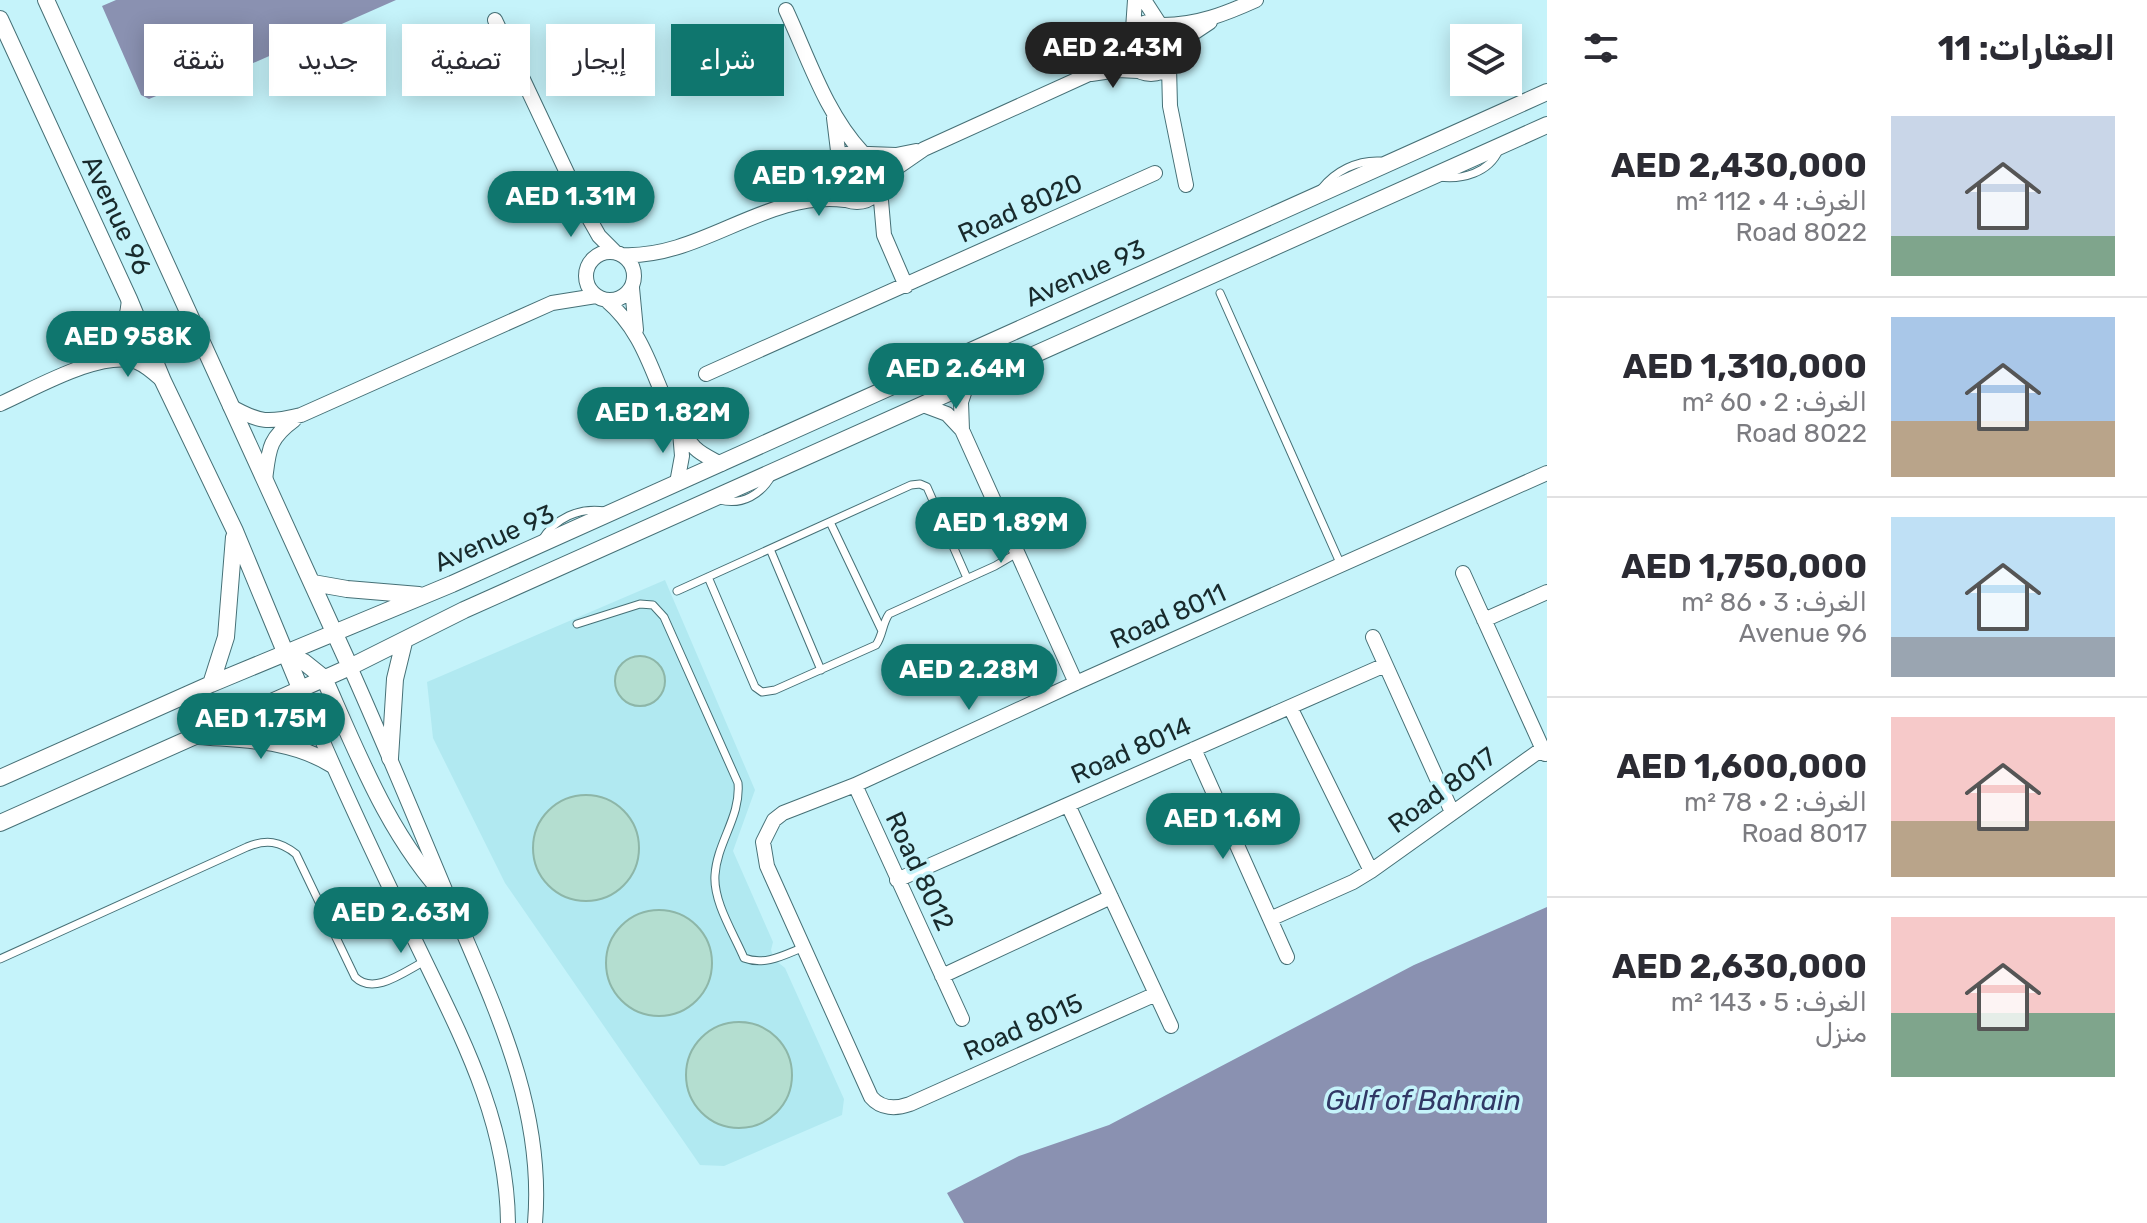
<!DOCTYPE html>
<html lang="ar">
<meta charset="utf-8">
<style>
:root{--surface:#fff;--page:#f2f2f3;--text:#2b2b33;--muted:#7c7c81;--line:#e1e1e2;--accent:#0f766e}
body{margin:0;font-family:Rubik,Vazirmatn,sans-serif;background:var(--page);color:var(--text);direction:rtl;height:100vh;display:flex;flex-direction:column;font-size:30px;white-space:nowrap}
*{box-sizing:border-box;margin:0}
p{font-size:26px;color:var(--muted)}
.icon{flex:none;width:44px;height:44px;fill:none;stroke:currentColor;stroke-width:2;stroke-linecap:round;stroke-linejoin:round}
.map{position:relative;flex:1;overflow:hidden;direction:ltr}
.details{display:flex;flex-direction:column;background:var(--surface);width:600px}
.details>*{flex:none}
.banner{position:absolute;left:24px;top:24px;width:760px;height:72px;direction:rtl;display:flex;gap:16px}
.tools{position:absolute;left:1450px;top:24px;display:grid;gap:16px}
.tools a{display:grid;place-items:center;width:72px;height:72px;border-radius:0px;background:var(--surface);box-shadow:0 4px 20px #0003;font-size:40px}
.price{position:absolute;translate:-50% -68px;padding:0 18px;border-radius:28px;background:var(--accent);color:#fff;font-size:26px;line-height:52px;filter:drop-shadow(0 2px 4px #0008)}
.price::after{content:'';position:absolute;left:50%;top:48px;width:24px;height:18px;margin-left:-12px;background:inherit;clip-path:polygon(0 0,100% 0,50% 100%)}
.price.selected{background:#222;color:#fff}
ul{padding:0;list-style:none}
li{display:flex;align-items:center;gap:24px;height:200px;padding:0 32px}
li+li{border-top:2px solid var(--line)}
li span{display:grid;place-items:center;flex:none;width:224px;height:160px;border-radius:0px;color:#555}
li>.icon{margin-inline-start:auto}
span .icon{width:96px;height:96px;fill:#fffc;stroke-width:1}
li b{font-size:34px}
h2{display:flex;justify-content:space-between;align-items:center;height:96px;padding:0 32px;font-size:34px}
.chip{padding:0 28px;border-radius:0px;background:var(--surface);box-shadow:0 4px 20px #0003;font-size:28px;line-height:72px}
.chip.selected{background:var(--accent);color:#fff}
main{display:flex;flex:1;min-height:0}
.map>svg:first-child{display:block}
</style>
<main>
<section class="details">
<h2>العقارات: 11<svg class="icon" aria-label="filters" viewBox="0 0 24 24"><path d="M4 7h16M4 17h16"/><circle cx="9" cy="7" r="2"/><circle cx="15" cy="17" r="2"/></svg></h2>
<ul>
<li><span style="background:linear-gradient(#c9d6e8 75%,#7fa58c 0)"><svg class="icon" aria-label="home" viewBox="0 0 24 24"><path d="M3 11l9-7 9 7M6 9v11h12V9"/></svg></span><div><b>AED 2,430,000</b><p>الغرف: 4 · 112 m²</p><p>Road 8022</p></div></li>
<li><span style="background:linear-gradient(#a9c7e8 65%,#b9a48a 0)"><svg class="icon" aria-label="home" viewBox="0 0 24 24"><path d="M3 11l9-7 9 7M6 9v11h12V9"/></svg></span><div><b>AED 1,310,000</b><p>الغرف: 2 · 60 m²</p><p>Road 8022</p></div></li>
<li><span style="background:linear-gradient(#bfe0f5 75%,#9aa5b1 0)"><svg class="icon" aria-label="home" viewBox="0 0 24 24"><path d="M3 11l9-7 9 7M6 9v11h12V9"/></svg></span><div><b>AED 1,750,000</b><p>الغرف: 3 · 86 m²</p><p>Avenue 96</p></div></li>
<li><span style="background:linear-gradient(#f6c9c9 65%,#b9a48a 0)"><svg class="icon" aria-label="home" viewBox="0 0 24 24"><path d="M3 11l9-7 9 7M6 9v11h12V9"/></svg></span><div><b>AED 1,600,000</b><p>الغرف: 2 · 78 m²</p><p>Road 8017</p></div></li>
<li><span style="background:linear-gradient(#f6c9c9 60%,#7fa58c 0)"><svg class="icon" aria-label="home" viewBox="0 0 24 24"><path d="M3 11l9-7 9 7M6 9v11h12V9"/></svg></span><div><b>AED 2,630,000</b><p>الغرف: 5 · 143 m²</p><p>منزل</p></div></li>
</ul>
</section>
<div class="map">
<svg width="1547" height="1223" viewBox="0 0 1547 1223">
<rect width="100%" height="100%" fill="#c5f3fa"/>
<path fill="#b1e9f1" d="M 665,580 L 755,790 L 733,851 L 773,942 L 771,950 L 774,959 L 785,968 L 844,1099 L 842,1115 L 724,1166 L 700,1165 L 505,883 L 433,738 L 427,682 Z"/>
<path fill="#8a91b1" d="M 116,0 L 396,0 L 217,79 L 210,74 L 205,63 L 182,71 L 183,80 L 178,87 L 149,99 L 141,95 L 102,6 Z
M 1547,907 L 1547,1223 L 964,1223 L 947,1193 L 1019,1156 L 1109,1125 L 1414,965 Z"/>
<path fill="#b4ded0" stroke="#8db6a8" stroke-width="2" d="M615 681a25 25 0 1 1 50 0a25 25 0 1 1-50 0Z
M533 848a53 53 0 1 1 106 0a53 53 0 1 1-106 0Z
M606 963a53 53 0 1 1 106 0a53 53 0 1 1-106 0Z
M686 1075a53 53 0 1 1 106 0a53 53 0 1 1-106 0Z"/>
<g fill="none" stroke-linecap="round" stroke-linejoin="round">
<g stroke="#467076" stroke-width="9">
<path id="service" d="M 1439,177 C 1462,180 1489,173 1499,150
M 1321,189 C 1335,171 1357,160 1380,161
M 1220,293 L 1341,565
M 720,500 C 742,506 762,494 772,475
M 830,522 L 882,631
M 541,541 C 555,518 579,507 605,511
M 770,549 L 821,670
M 708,577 L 755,687 L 762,692 L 775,690 L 876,645 C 883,635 882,624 889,614 L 995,566 L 1017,553
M 677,591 L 911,485 L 920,484 L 927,487 L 967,578
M 577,624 L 640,604 L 653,605 L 664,617 L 738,783 C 741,817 717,842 715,875 C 713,902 734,934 744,958 C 765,966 784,955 804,947
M 0,959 L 247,847 C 266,839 280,841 296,854 L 355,977 C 374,996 405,971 425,961"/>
</g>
<g stroke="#467076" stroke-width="16">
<path id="minor" d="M 1144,0 L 1159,23
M 786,10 C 808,57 826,114 862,152
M 495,20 L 586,213 L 599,236 L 615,252
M1125 48a26 26 0 1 1 52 0a26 26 0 1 1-52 0Z
M 1163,25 C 1197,25 1225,14 1256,0
M 1133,29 L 1135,0
M 1177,53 L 1192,34 L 1210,22
M 1169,67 L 1170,106 L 1186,185
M 1091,74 L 1118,70 L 1138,71
M 834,118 L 839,159
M832 177a25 25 0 1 1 50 0a25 25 0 1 1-50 0Z
M 869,154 L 896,155 L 916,151
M 883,182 L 895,169 L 924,149 L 1087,75 L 1110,59 L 1125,44
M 880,189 L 884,235 L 906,286
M 798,200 L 832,173
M586 276a24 24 0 1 1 48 0a24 24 0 1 1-48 0Z
M 622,255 C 701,259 766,190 845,200
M 632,288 L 636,330
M 606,300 C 657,343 654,405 695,448 C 702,455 712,459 721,464
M 97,361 C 119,341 126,329 129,300
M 706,374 L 1155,173
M 0,404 C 34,389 102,349 137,362 C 147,366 155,374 163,381
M 923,405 L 947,414 L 962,430 L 1076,683
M 230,406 C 260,423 268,423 301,415 L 552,303 L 596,296
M 962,430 L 961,402 L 967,384
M 265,480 C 269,450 268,439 294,420
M 677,483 L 682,456 L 680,432
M 1463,573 L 1545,754
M 1484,620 L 1547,592
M 1373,637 L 1452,812
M 350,667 C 384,743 416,820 448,897 C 492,1002 545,1105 535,1223
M 300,688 C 334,771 372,851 411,932 C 456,1027 507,1115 508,1223
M 1290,707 L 1371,871
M 1194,749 L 1287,957
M 855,785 L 962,1019
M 1068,805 L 1171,1026
M 897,880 L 1385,665
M 1270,919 L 1353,882 L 1371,871 L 1542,749
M 942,976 L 1111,897
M 1156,994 L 910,1104 C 896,1109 881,1109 871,1097 L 767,866 L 763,842 L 774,820 L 783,813 L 855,785 L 1076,683 L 1547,473"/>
</g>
<g stroke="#467076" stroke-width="18">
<path id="tertiary" d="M 46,0 L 350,667
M 0,19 L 129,299 L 163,381 L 235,531 L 300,688
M 313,583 L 347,589 L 419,595
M 284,654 L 304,662 L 324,678 C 359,757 390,838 450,901
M 211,684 L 226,637 L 234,537
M 199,736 C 246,740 290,739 331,764
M 390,758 L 395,679 L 404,642
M 0,778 L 211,684 L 452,584 L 1547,92
M 0,823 L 350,667 L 464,610 L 1547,125"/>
</g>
<use href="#service" stroke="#fff" stroke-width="7"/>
<use href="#minor" stroke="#fff" stroke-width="14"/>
<use href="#tertiary" stroke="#fff" stroke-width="16"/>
</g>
<g text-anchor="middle" stroke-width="7" stroke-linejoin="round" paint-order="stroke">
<g font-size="26" fill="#182a2c" stroke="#c5f3fa">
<text transform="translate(1020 208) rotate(-24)" y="9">Road 8020</text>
<text transform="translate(117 215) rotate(65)" y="9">Avenue 96</text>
<text transform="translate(1085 273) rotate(-24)" y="9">Avenue 93</text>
<text transform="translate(494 538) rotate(-24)" y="9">Avenue 93</text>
<text transform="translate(1168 616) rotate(-24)" y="9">Road 8011</text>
<text transform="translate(1131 750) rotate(-24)" y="9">Road 8014</text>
<text transform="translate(1442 790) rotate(-36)" y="9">Road 8017</text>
<text transform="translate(920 871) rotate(65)" y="9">Road 8012</text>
<text transform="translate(1023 1027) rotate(-24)" y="9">Road 8015</text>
</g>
<g font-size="28" font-style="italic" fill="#313865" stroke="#c5f3fa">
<text x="1423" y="1110">Gulf of Bahrain</text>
</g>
</g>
</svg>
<div class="tools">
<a><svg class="icon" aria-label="layers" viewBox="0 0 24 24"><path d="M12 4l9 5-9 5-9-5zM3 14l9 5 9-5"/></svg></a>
</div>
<b class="price selected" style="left:1113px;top:90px">AED 2.43M</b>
<b class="price" style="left:819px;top:218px">AED 1.92M</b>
<b class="price" style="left:571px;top:239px">AED 1.31M</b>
<b class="price" style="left:128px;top:379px">AED 958K</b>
<b class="price" style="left:956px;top:411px">AED 2.64M</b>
<b class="price" style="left:663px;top:455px">AED 1.82M</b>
<b class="price" style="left:1001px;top:565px">AED 1.89M</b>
<b class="price" style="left:969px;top:712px">AED 2.28M</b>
<b class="price" style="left:261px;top:761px">AED 1.75M</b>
<b class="price" style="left:1223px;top:861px">AED 1.6M</b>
<b class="price" style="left:401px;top:955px">AED 2.63M</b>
<div class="banner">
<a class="chip selected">شراء</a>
<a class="chip">إيجار</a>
<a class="chip">تصفية</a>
<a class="chip">جديد</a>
<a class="chip">شقة</a>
</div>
</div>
</main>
